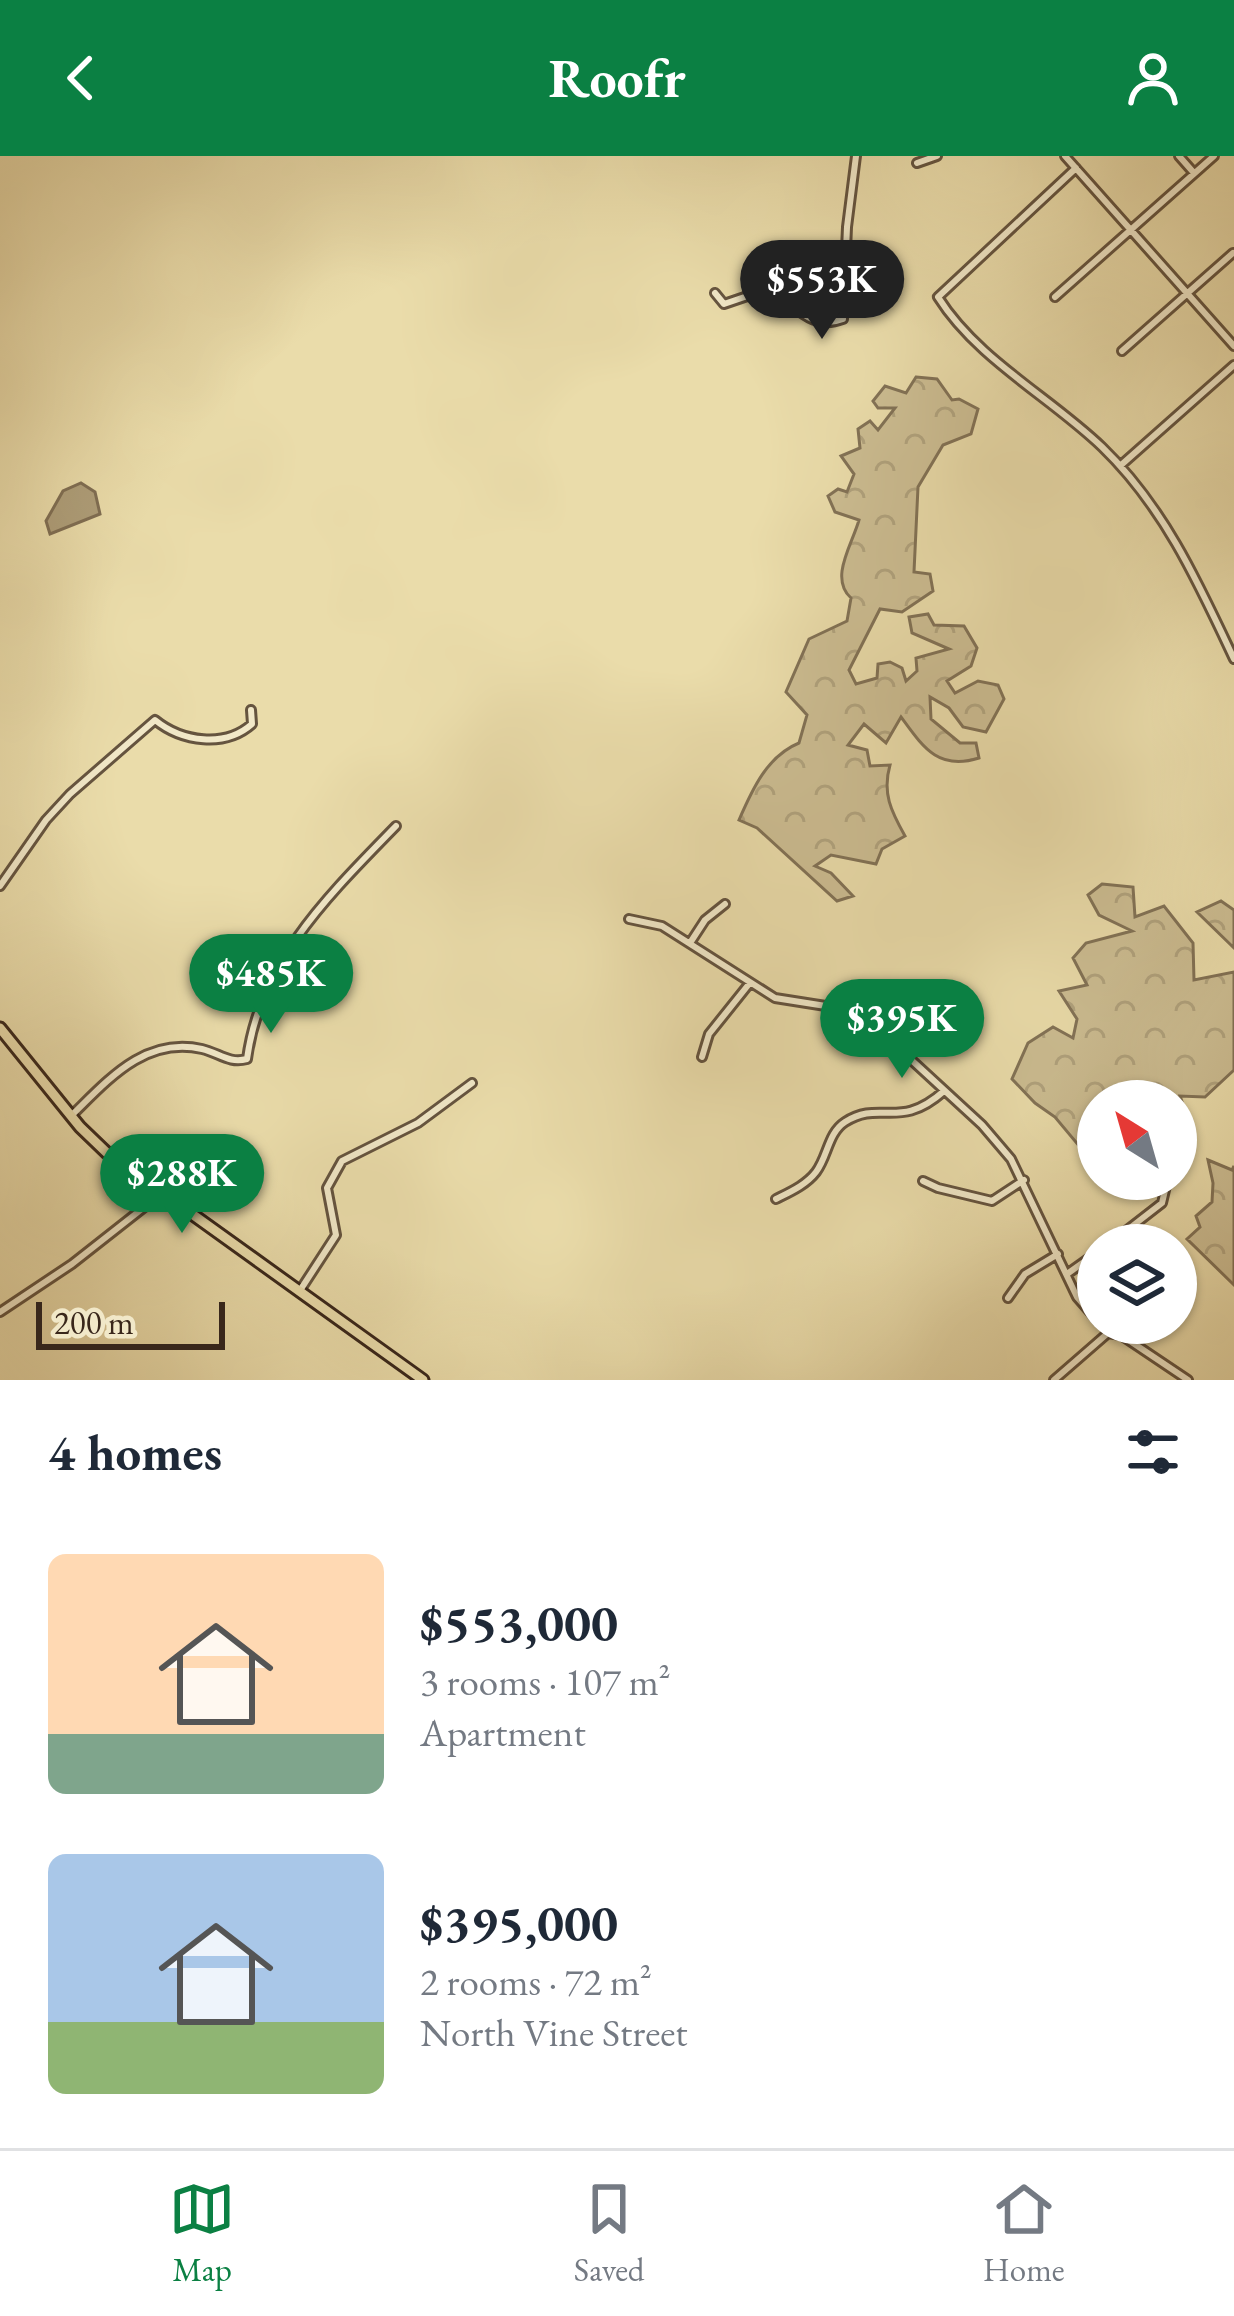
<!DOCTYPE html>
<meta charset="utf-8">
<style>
:root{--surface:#fff;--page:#f2f2f3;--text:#1f2937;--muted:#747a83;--line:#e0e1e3;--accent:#0b8043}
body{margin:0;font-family:"EB Garamond",serif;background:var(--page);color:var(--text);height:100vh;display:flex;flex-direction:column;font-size:45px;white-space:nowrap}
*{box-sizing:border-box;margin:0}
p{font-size:39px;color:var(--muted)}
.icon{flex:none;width:66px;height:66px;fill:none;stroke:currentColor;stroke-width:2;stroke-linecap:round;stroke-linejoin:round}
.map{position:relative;height:1224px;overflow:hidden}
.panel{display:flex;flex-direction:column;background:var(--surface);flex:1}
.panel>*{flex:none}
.needle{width:78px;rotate:323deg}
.tools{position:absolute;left:1077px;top:924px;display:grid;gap:24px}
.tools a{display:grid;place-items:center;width:120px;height:120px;border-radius:50%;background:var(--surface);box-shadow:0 3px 9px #0004;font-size:60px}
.scale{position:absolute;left:36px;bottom:30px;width:189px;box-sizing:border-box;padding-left:12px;border:6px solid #39271b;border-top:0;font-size:33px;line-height:42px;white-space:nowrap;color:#39271b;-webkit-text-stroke:9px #f1e8c8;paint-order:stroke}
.price{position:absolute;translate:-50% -102px;padding:0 27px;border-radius:42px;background:var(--accent);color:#fff;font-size:39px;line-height:78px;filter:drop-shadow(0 3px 6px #0008)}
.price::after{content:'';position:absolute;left:50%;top:72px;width:36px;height:27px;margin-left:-18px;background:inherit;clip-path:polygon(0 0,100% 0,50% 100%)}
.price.selected{background:#222;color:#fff}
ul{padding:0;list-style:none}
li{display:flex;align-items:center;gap:36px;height:300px;padding:0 48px}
li span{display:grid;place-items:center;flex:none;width:336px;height:240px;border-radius:18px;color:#555}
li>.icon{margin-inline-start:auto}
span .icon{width:144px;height:144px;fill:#fffc;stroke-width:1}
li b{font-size:51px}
h2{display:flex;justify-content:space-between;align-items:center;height:144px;padding:0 48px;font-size:51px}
header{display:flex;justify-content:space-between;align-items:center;height:156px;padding:0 48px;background:var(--accent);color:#fff;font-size:54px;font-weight:700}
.tab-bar{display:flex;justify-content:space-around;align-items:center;height:168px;border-top:3px solid var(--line);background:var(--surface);font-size:33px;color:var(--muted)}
.tab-bar a{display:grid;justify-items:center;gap:6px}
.tab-bar .selected{color:var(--accent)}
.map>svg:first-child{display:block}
</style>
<header><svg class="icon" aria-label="back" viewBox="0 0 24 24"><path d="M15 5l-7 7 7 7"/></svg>Roofr<svg class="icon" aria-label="person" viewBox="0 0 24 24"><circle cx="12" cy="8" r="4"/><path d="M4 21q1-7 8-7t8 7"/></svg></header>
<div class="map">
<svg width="1234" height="1224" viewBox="0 0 1234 1224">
<defs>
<pattern id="forest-crowns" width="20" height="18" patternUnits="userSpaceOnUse" patternTransform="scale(3)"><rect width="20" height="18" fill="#ccbd92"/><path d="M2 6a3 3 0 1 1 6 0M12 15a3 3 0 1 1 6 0" fill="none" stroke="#b0a27d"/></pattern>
</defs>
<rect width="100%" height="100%" fill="#eadcaa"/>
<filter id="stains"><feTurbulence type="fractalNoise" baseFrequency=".00167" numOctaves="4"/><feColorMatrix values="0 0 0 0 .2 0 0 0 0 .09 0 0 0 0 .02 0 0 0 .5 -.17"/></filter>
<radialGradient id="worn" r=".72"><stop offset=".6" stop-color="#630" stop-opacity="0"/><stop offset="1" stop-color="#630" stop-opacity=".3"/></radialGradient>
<path fill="url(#forest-crowns)" stroke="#827256" stroke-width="3" d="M 916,221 L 937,223 L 952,244 L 959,243 L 978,253 L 971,278 L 943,289 L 918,331 L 914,416 L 930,418 L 933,435 L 902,456 L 880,453 L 849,514 L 856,528 L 877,522 L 878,508 L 890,506 L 902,512 L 906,525 L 917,515 L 916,502 L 949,493 L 912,477 L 909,461 L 928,458 L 934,469 L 964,470 L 977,492 L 971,510 L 947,525 L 955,537 L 978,525 L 998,529 L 1004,543 L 986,576 L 963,571 L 949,552 L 930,541 L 931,563 L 960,587 L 976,587 L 979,602 C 938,615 923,591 901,561 L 886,587 L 864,568 L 848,589 L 867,594 L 870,610 L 890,609 C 882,637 891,655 905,680 L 882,693 L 876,708 L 831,699 L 815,710 L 831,717 L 853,740 L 837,745 L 757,672 L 739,664 C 752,634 767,600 799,587 L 807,559 L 786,536 L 809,483 L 847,465 L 851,442 C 829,422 852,389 859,364 L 835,356 L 828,340 L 838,333 L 847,336 L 854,318 L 841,300 L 860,292 L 858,273 L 870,265 L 878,274 L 895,252 L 878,252 L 873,245 L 885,230 L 906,237 Z
M 1102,728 L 1133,731 L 1135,761 L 1164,750 L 1193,787 L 1194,824 L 1234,816 L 1234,914 L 1205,941 L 1180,940 L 1192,974 L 1176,975 L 1176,945 L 1098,945 L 1098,993 L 1090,1003 L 1055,961 L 1035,947 L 1012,923 L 1028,887 L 1053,871 L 1073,882 L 1077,863 L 1059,835 L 1087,829 L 1073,802 L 1086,787 L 1132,775 L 1099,759 L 1088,739 Z
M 1221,745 L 1234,754 L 1234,792 L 1197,756 Z
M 1208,1004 L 1232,1014 L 1234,1010 L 1234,1129 L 1187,1083 L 1200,1071 L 1196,1060 L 1212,1046 L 1213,1027 Z"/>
<path fill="#ae9e79" stroke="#7f6e53" stroke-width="3" d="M 81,327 L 95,336 L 100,358 L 50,378 L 46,365 L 63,335 Z"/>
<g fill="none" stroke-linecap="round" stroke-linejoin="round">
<g stroke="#65543f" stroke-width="12">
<path id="minor" d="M 1065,0 L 1234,190
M 1179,0 L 1194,17
M 917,7 L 937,0
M 1076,12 L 938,141 C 977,203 1050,241 1102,291 C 1164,351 1198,426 1234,503
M 715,137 L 724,148 L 768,133 C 795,147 809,176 843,163 L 847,71 L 856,0
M 747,138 L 754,126 L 768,133
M 1055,141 L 1214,0
M 1122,195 L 1233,97
M 1120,310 L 1234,209
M 0,730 L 46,664 L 70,638 L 155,564 C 182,586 225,592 252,568 L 251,554
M 629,763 L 662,770 L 775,842 L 832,851 L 862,863 L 906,899 L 982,969 L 1011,1003 L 1077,1141 L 1098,1165
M 690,787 L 705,764 L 725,748
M 702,901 L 709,878 L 749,828
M 71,960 C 108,924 145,880 202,893 C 219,897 229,908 247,903 C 260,805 330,738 396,670
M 923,1025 L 938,1032 L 992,1045 L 1024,1024
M 776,1043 C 790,1036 806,1029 816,1016 C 828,1000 828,977 845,966 C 881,943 899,975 944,935
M 1108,1089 L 1162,1047 L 1166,1030
M 1067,1118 L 1098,1096
M 299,1136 L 336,1079 L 327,1032 L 342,1005 L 418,967 L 472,927
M 1008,1142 L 1025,1118 L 1058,1098
M 0,1156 L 72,1108 L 161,1038
M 1108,1177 L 1121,1179 L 1188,1224
M 1054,1224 L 1108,1177"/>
</g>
<g stroke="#39271b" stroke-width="15">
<path id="major" d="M 0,872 L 80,971 L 107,997 L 423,1224"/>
</g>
<use href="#minor" stroke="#f1e8c8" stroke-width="6"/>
<use href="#major" stroke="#eadcaa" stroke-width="9"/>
</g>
<rect width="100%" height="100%" filter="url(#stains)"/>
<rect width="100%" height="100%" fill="url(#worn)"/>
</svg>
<div class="tools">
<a><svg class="needle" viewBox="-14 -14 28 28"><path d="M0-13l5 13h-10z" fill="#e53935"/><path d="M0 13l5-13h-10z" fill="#747a83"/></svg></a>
<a><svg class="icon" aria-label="layers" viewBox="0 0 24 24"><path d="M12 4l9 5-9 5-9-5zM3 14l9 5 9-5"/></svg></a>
</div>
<div class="scale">200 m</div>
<b class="price selected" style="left:822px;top:186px">$553K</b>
<b class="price" style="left:271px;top:880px">$485K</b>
<b class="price" style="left:902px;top:925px">$395K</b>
<b class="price" style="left:182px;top:1080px">$288K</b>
</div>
<section class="panel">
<h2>4 homes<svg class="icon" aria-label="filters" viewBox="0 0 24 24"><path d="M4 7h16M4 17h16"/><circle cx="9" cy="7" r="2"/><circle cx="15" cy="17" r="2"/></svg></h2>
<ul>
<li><span style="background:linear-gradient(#ffd9b3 75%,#7fa58c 0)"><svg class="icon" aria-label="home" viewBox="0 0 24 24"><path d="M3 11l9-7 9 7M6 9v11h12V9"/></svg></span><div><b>$553,000</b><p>3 rooms · 107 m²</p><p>Apartment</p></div></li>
<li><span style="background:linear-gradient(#a9c7e8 70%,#8fb573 0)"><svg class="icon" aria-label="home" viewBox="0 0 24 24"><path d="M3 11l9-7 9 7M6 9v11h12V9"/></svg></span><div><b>$395,000</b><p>2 rooms · 72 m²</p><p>North Vine Street</p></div></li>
</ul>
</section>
<nav class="tab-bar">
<a class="selected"><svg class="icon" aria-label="map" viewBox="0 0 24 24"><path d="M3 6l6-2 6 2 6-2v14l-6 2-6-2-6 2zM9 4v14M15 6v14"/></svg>Map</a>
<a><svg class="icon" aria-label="saved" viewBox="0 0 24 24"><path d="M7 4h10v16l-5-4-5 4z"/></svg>Saved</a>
<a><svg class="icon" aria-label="home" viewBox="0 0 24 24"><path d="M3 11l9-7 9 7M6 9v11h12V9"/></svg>Home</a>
</nav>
